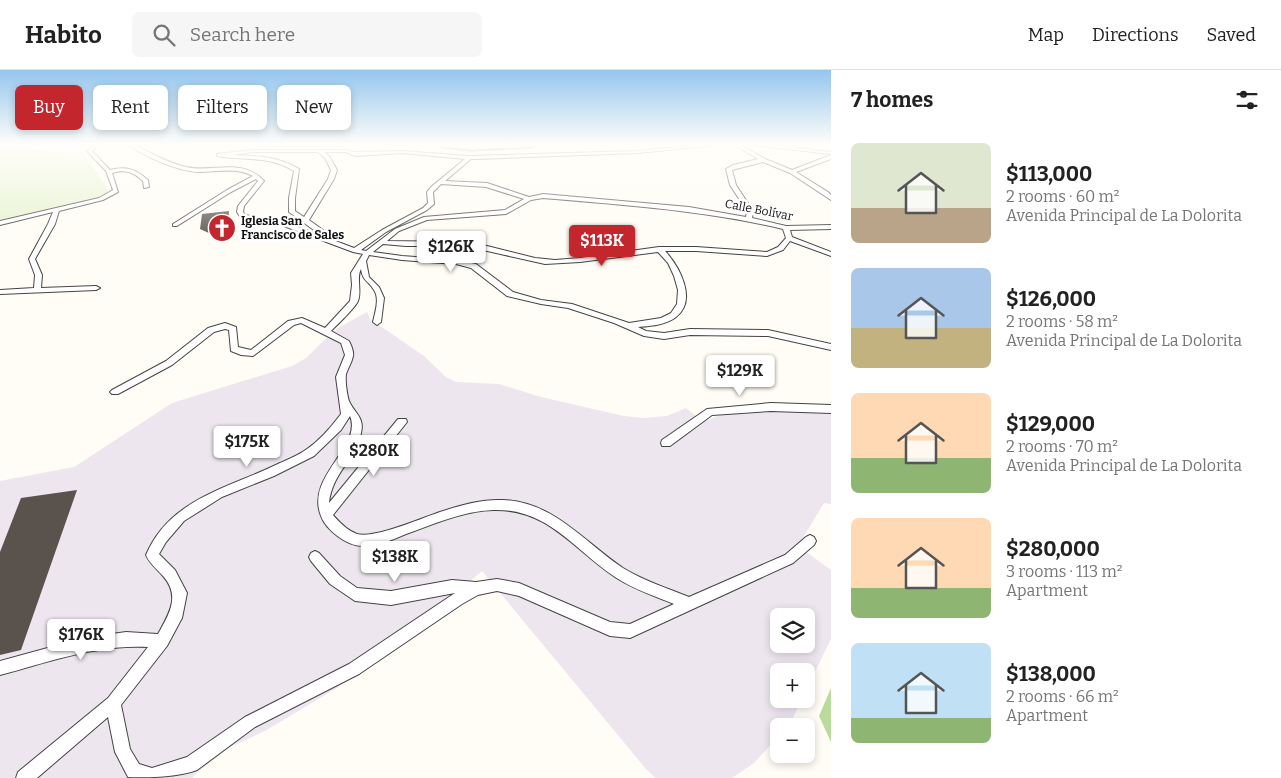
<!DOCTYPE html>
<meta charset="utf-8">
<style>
:root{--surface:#fff;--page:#f6f6f6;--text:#222;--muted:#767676;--line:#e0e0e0;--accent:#c4262e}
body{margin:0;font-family:Bitter,serif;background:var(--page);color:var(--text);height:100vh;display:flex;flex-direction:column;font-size:19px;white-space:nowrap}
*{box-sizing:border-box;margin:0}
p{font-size:16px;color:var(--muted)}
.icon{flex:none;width:28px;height:28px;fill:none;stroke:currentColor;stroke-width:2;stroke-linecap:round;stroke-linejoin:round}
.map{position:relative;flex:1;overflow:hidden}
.drawer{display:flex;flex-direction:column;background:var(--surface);width:450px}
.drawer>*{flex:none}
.top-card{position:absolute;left:15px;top:15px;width:475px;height:45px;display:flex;gap:10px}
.buttons{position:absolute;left:770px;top:538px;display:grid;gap:10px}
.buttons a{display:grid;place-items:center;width:45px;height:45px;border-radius:8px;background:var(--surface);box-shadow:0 2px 8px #0003;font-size:25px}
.price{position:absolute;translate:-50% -42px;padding:0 11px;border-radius:5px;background:#fff;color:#222;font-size:16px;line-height:32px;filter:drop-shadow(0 1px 2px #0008)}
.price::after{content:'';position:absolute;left:50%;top:30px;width:15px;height:11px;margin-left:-8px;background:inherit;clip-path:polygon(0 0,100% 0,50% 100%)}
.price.active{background:var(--accent);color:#fff}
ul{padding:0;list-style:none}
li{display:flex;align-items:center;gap:15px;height:125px;padding:0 20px}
li span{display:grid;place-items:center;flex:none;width:140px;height:100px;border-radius:8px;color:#555}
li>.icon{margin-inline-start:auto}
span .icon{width:60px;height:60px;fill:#fffc;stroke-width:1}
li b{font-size:21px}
h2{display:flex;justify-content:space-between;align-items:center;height:60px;padding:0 20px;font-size:21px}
.chip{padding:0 18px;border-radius:8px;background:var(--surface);box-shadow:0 2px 8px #0003;font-size:18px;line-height:45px}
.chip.active{background:var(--accent);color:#fff}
header{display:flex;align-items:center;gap:30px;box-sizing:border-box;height:70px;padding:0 25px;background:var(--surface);border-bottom:1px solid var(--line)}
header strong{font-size:24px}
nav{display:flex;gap:28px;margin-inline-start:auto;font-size:18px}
.search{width:350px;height:45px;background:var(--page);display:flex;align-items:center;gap:12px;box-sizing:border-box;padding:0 18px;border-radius:8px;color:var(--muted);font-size:19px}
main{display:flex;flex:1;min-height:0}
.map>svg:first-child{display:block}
</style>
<header>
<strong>Habito</strong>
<div class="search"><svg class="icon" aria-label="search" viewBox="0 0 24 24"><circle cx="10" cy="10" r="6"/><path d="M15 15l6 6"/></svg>Search here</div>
<nav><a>Map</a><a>Directions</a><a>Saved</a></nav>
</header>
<main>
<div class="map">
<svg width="831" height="708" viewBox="0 0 831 708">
<rect width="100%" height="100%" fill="#fffdf5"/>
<path fill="#eee6ef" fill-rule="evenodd" d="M 367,242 L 370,249 L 424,286 L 446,307 L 456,312 L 499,314 L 541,327 L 624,346 L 643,348 L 667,346 L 686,338 L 703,352 L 722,344 L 751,340 L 831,342 L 831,434 L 824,433 L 798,476 L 831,500 L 831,569 L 806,620 L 806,601 L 779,601 L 779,629 L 802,629 L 789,656 L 779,656 L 779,666 L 754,693 L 732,708 L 656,708 L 646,699 L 482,501 L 453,526 L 337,618 L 265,661 L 228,678 L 193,706 L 193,708 L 0,708 L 0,411 L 74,397 L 172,333 L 292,296 L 306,288 L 336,259 ZM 779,546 L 806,546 L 806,574 L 779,574 Z"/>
<path fill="#b9dc9c" d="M 831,618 L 831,672 L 819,646 Z"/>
<path fill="#e6f2cf" d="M 0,75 L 71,84 L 83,82 L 109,121 L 98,127 L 0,151 Z"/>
<path fill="#5a524d" d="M 229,141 L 228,153 L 234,152 L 236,160 L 211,164 L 200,159 L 202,144 Z
M 77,420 L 21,580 L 0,585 L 0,482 L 21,428 Z"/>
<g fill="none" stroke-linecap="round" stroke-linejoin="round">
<g stroke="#444" stroke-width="2">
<path id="street" d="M 93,75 L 98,75 L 92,81 L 110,100 C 126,96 136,99 148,110 L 149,117 L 144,118 L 143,111 C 133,102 126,99 112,103 L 118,122 L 103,130 L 59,141 L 55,154 L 35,189 L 42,205 L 41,218 L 96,216 L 100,218 L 96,220 L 0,224 L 0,220 L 34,218 L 35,205 L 29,189 L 48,154 L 53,142 L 0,155 L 0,151 L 99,128 L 113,120 L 106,101 L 87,81 Z
M 129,75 L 135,75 C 151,83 168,93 186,97 C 214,103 242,87 264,111 L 244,136 L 243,142 L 245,145 L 284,152 L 322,166 L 289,142 L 289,128 L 294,101 C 268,85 245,91 217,86 L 217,84 L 253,80 L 346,80 L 355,82 L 402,81 L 469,86 L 637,81 L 700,75 L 719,75 L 637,83 L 475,89 L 471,89 L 445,111 L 487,113 L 529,127 L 543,124 L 689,137 L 746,147 L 747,141 L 730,115 L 726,99 L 733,95 L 758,89 L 735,75 L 741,75 L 765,89 L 792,100 L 831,85 L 831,89 L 796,102 L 828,122 L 831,125 L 831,130 L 790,103 L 763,92 L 732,100 L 736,115 L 753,141 L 752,148 L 786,156 L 831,155 L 831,159 L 790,160 L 792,167 L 831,182 L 831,186 L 790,171 L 783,180 L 767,186 L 696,181 L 665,181 C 679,196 698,230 676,247 C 666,255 650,256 638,257 L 646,261 L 664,263 L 690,259 L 768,260 L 831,274 L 831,280 L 768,266 L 690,265 L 664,269 L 644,266 L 614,253 L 568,238 L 541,234 L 507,226 L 471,198 L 456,194 L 402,190 L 369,185 L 366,191 L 369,207 L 379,217 L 384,228 L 381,252 L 377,255 L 373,252 C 375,242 380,229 374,220 C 368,210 363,212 361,199 C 356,208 362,221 358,231 C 355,238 337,255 331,261 L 349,271 C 351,275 354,282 353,286 C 352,292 348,298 346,304 C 345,311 347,325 349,331 C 354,343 365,347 361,363 C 356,389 332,403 329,433 L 398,349 L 406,349 L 407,352 L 333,445 C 339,452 348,461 357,464 C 374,469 422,448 440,442 C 461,435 482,429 503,430 C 554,432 584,472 623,498 C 644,511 667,518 689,527 L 785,485 L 806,467 L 810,465 L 814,467 L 816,471 L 814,475 L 793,493 L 630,568 L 610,566 L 519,526 L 497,521 L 478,525 L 462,534 L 359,604 L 255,657 L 197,700 C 179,707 147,708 128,707 L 115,682 L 108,647 L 37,708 L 16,708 L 18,702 L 108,628 L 148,577 C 97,574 49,592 0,605 L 0,591 L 84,568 L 126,562 L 158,564 C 169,544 181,526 163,506 C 157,499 149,493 146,485 C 170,428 230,418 280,393 C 289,389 299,385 307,379 C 320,370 332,356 341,344 L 336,307 L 345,285 L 341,273 L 301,253 L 294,255 L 253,286 L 241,285 L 231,281 L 229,260 L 225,259 L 214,262 L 172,295 L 118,324 L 112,324 L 110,322 L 112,320 L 166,291 L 208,258 L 225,253 L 236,257 L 238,277 L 251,280 L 288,251 L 302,248 L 325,258 L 350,231 L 352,215 L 351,203 L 363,184 L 353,182 L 281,155 L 241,148 L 237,142 L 238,136 L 258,111 L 256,109 L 231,122 L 177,156 L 173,156 L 173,154 L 227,120 L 253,106 C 235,97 217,102 198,102 C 177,101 146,87 129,75 ZM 253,82 L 318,82 L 325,88 L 331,100 L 328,109 L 304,147 L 295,141 L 295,128 L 299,99 C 277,86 257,86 232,85 ZM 324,82 L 346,82 L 355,86 L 402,83 L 465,89 L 431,117 L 427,122 L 428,133 L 423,138 L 382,160 L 354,178 L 333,170 L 323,160 L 309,150 L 334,109 L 337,100 L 329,86 ZM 441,114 L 486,117 L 524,129 L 505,140 L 424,147 L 395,159 L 366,181 L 361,180 L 386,162 L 427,140 L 434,134 L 433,122 ZM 543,128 C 624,135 704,140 783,159 L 786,168 L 778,177 L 767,182 L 696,177 L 659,177 L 580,188 L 555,190 L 535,188 L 487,176 L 465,172 L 387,171 L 399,161 L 427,150 L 506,144 L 531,130 ZM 383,174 L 406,176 L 465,176 L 545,194 L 580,192 L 658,182 L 668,193 L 674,206 L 678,220 L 677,234 L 671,243 L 661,248 L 629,253 L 572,234 L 541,230 L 513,222 L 476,194 L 456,190 L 402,186 L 373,182 ZM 350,346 C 363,377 305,406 321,446 C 326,460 347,476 362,476 C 378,476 392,470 406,464 C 434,454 463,441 493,440 C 548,438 574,480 615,507 C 633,519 654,526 674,534 L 630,554 L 610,552 L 519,513 L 497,509 L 476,512 L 452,510 L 391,521 L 357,518 L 340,506 L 319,483 L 315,481 L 311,483 L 309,487 L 311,491 L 330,514 L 355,531 L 391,535 L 455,523 L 349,594 L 245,647 L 187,687 L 152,698 L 139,694 L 130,679 L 121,635 L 167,576 L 182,548 L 187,523 L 175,500 L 159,484 L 166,472 L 184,451 L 222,427 L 274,406 L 314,386 L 341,360 Z
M 750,75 L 767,75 L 831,82 L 831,84 Z
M 771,333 L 831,335 L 831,343 L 771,341 L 712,345 L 670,376 L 662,376 L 661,373 L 662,370 L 707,339 Z"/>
</g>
<g stroke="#222" stroke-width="3">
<path id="primary" d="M 439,75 L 535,75 L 531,77 L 471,80 L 443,77 Z"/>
</g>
<use href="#street" fill="#fff" fill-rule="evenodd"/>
<use href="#primary" fill="#f9d66b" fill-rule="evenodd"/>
</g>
<linearGradient id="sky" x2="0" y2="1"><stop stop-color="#95c6ee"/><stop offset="0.43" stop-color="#fffefa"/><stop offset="1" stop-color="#fffefa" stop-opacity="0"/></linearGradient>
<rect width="831" height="174" fill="url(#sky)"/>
<defs>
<g id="church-disc" transform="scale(1.4375)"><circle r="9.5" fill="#c4262e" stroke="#fff"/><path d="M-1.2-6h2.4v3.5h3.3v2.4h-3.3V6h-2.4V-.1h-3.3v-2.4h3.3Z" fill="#fff"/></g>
</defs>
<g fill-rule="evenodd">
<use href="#church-disc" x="222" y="158"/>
</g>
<g text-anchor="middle" stroke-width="5" stroke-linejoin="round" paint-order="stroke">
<g font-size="12" fill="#111" stroke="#fff">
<text transform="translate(759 140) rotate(11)" y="4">Calle Bolívar</text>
</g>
<g font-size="12" font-weight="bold" fill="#111" stroke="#fff" text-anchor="start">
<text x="241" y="155">Iglesia San<tspan x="241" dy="14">Francisco de Sales</tspan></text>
</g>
</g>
</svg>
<div class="buttons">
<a><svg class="icon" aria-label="layers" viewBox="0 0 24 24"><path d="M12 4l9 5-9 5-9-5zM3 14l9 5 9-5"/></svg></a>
<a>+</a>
<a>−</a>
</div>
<b class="price active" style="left:602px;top:197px">$113K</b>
<b class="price" style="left:451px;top:203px">$126K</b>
<b class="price" style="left:740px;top:327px">$129K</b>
<b class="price" style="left:247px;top:398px">$175K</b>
<b class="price" style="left:374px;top:407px">$280K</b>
<b class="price" style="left:395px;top:513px">$138K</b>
<b class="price" style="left:81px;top:591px">$176K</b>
<div class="top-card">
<a class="chip active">Buy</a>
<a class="chip">Rent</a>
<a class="chip">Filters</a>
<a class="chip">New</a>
</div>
</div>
<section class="drawer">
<h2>7 homes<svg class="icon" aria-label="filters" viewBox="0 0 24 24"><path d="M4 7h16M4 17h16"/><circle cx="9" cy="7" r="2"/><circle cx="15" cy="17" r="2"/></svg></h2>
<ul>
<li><span style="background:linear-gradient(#dfe7d0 65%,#b9a48a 0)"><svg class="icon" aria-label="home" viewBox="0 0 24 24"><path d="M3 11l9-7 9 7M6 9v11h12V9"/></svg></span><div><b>$113,000</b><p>2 rooms · 60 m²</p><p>Avenida Principal de La Dolorita</p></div></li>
<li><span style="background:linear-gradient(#a9c7e8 60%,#c2b280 0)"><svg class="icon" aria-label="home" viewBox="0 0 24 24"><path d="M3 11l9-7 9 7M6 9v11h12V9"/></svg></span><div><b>$126,000</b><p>2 rooms · 58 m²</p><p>Avenida Principal de La Dolorita</p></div></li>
<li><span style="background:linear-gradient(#ffd9b3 65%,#8fb573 0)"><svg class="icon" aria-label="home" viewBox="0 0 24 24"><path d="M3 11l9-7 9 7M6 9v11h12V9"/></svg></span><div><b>$129,000</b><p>2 rooms · 70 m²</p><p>Avenida Principal de La Dolorita</p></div></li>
<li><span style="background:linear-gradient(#ffd9b3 70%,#8fb573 0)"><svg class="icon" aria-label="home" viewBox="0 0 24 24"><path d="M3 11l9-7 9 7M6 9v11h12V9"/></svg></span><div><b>$280,000</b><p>3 rooms · 113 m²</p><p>Apartment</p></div></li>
<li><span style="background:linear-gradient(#bfe0f5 75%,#8fb573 0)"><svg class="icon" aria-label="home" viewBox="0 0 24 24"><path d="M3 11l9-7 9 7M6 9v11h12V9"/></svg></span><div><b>$138,000</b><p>2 rooms · 66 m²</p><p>Apartment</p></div></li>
</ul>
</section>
</main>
